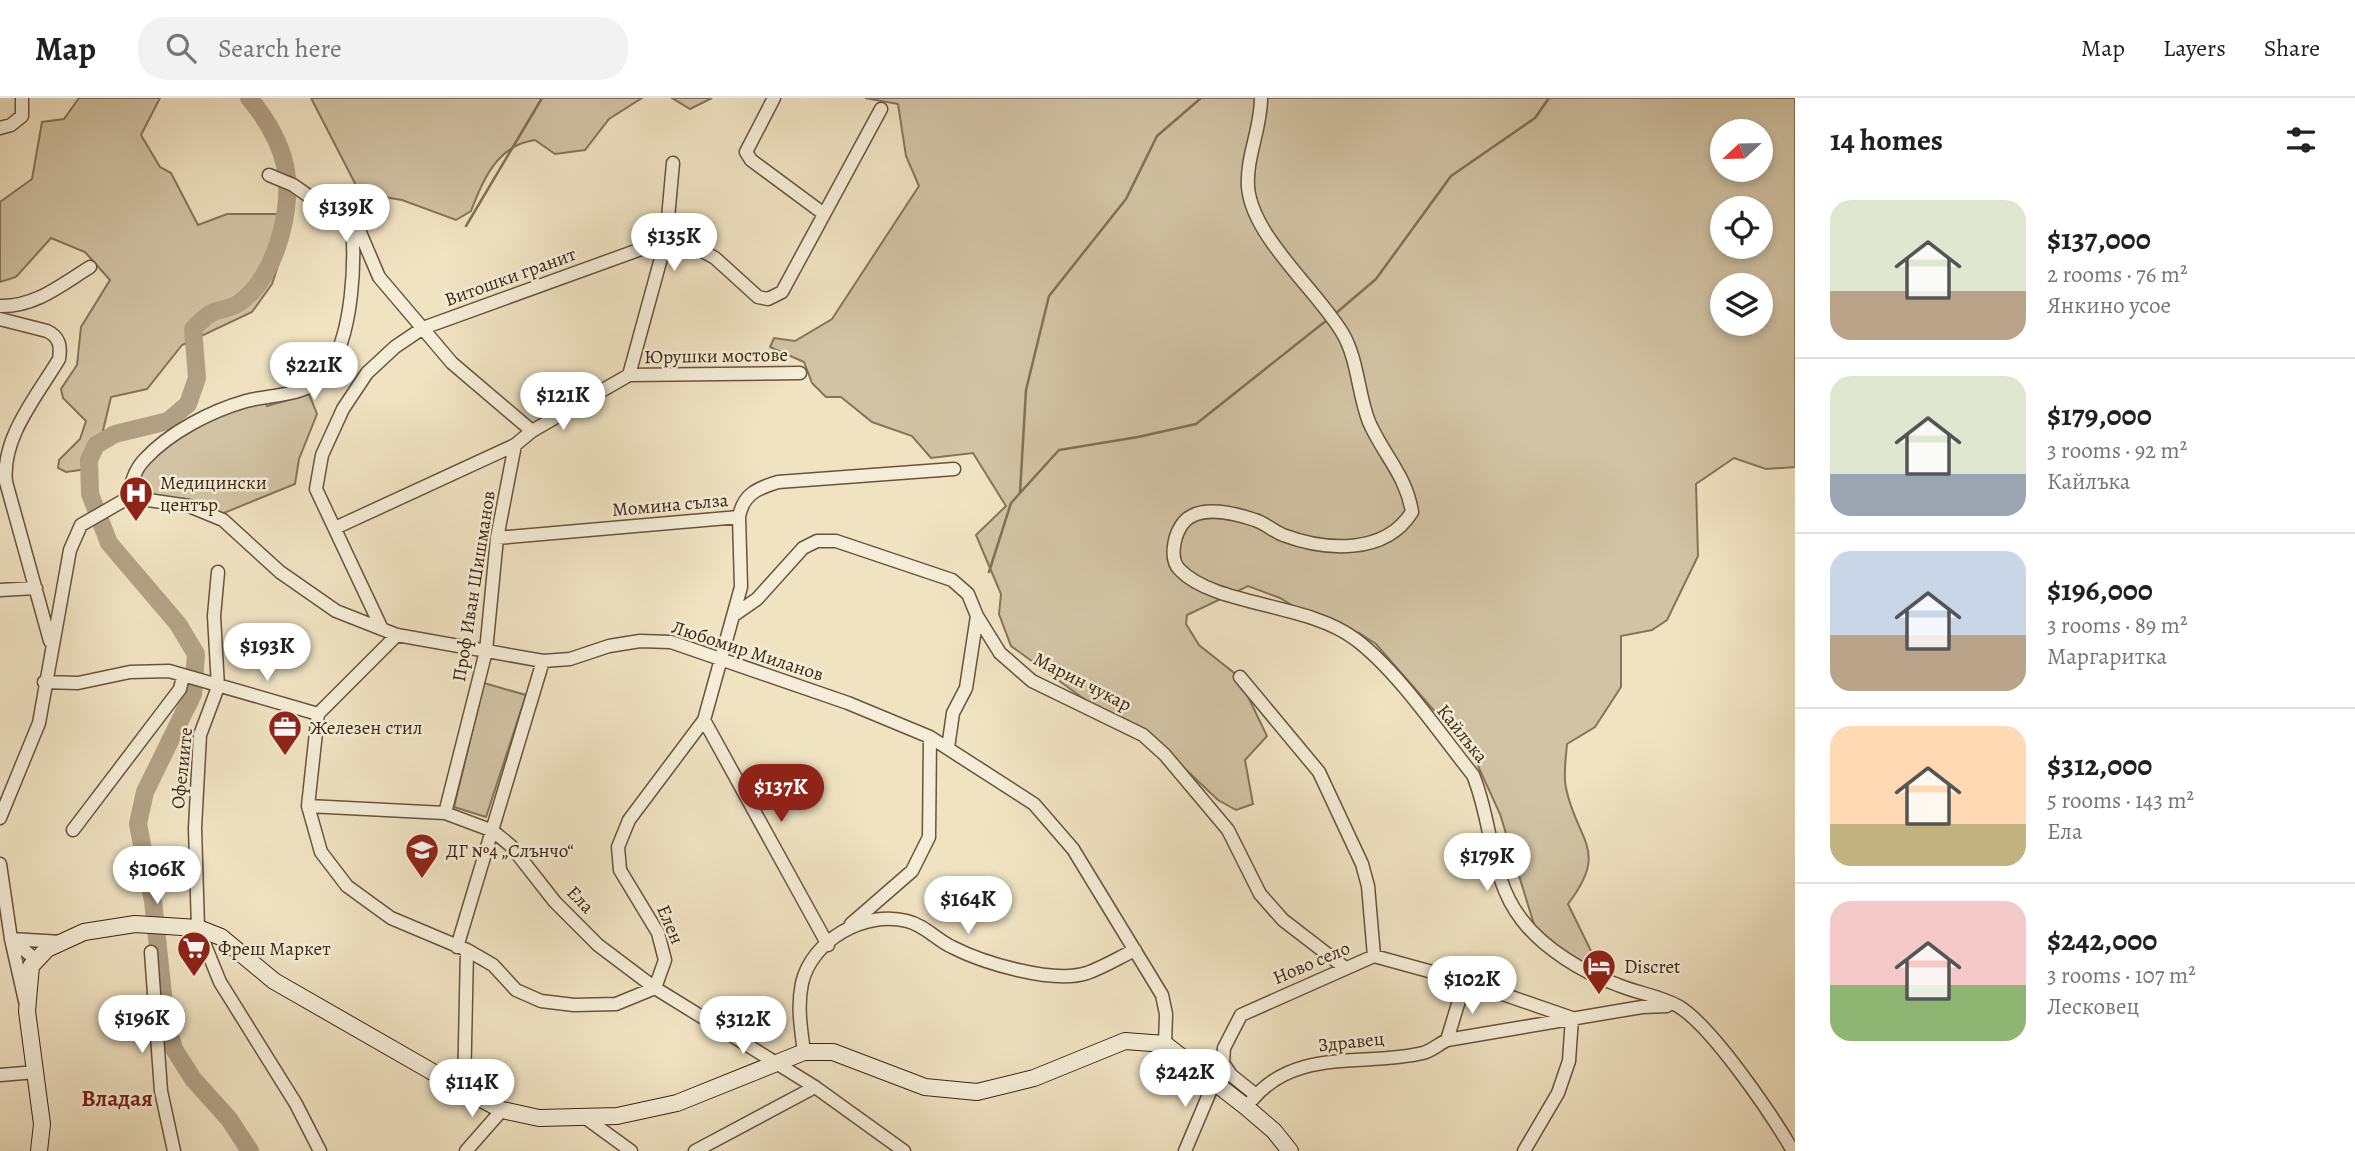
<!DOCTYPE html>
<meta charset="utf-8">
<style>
:root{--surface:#fff;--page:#f2f2f2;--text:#202124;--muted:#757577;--line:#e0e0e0;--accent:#8f2418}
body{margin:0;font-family:Alegreya,serif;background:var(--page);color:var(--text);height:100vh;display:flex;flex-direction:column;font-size:26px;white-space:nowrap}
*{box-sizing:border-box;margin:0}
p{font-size:23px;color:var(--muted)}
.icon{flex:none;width:38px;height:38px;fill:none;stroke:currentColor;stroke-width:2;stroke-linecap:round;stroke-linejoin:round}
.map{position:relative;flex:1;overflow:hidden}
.side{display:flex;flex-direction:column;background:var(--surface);width:560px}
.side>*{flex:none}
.needle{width:46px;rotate:248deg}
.controls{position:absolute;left:1710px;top:21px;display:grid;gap:14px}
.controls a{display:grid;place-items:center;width:63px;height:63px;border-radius:50%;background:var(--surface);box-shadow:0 4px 10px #0003;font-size:35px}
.price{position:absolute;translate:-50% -60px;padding:0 16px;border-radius:24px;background:#fff;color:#222;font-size:23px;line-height:46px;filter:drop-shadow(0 2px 4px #0008)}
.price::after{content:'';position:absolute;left:50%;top:42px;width:21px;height:16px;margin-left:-10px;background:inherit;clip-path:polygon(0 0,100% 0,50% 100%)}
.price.on{background:var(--accent);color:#fff}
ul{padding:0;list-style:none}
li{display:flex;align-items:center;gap:21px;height:175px;padding:0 35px}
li+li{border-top:2px solid var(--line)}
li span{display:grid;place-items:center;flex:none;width:196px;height:140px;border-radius:21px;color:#555}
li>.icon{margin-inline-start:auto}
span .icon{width:84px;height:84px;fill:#fffc;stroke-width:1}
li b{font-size:30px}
h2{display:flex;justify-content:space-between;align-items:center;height:84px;padding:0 35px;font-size:30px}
header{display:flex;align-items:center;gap:42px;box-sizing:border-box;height:98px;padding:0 35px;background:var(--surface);border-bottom:2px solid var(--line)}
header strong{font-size:33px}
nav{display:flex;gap:38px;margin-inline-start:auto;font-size:24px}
.search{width:490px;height:63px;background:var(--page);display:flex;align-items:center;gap:18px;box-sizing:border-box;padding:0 24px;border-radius:28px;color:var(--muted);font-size:26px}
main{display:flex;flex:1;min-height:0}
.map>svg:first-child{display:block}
</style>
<header>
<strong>Map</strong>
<div class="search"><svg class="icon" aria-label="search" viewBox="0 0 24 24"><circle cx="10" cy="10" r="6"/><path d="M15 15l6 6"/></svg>Search here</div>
<nav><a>Map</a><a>Layers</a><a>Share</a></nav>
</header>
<main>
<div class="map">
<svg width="1795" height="1053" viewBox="0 0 1795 1053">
<rect width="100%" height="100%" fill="#f0e3c2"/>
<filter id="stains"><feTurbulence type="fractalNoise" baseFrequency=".00286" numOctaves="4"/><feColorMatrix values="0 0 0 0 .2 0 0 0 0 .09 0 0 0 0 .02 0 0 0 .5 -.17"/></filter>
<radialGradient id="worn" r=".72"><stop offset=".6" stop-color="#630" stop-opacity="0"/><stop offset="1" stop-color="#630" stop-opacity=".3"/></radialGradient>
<path fill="#d1c3a4" stroke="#86745a" stroke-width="2" fill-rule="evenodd" d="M 79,0 L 160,0 L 141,37 L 160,69 L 171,75 L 198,127 L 227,116 L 283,116 L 287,140 L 272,186 L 252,214 L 182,247 L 147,291 L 111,299 L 94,370 L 66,374 L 58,370 L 59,362 L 80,341 L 86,323 L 63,300 L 61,291 L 77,267 L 81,229 L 110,182 L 85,154 L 51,140 L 16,179 L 0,184 L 0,104 L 32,81 L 42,24 L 64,21 Z
M 311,0 L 642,0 L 609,21 L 585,52 L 555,56 L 535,42 C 498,47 483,81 471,113 L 456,122 L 402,102 L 360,95 Z
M 672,0 L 712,0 L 690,11 Z
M 865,0 L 1795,0 L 1795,369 L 1766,371 L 1734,360 L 1696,386 L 1698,458 L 1667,522 L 1652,532 L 1621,538 L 1621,589 L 1595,629 L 1567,646 C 1566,660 1563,677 1566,690 C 1577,744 1610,751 1568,806 L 1593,857 L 1582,869 L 1537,836 L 1500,716 L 1473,657 L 1376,546 L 1359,535 L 1320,525 L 1280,500 L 1248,488 L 1187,517 L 1186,526 L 1199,547 L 1238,578 L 1267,638 L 1245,662 L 1253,706 L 1236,712 L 1218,702 L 1148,636 L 1091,606 L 1011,548 L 999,516 L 1001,496 L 976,437 L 1006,408 L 973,355 L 931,360 L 912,338 L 872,324 L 841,299 L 826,299 L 812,285 L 804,264 L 770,249 L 774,240 L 795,243 L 832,221 L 919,88 L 906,58 L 898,6 ZM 1722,33 L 1760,33 L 1760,72 L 1722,72 ZM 1722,110 L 1760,110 L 1760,149 L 1722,149 ZM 1722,187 L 1760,187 L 1760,226 L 1722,226 Z
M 309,296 L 317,316 L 299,361 L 295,386 L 214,419 L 128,400 L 133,379 L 190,327 L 263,300 L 267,308 Z
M 484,585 L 526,597 L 486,719 L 454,709 Z"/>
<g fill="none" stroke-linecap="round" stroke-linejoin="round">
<path stroke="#827056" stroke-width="2.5" d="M 466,128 L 542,0
M 1335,216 L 1376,181 L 1451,78 L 1535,20 L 1549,0
M 1020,395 L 1026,292 L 1049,198 L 1126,101 L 1157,38 L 1201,0
M 989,474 L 1011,405 L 1059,352 L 1138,339 L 1196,326 L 1327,222"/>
<path stroke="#b2a285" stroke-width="18" d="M 249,0 C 265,19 279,42 285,67 C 294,109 276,179 239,205 C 232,210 222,211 214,214 C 206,217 199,225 193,231 L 197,280 L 188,306 L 168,323 L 115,336 L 96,347 L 89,362 L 90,396 L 109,445 L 178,526 L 196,556 L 193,596 L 145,694 L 138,726 L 153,803 L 166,924 L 174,951 L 193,981 L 229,1021 L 250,1053"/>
<g stroke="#68543c" stroke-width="15">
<path id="street" d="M 774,0 L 746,54 L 751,62 L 824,116
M 1261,0 C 1261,31 1246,59 1248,89 C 1252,139 1318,193 1343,236 C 1358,262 1358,296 1369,324 C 1384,358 1406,377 1412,414 C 1385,457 1326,453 1283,437 C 1273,433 1265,425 1255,422 C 1234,415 1195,405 1181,428 C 1174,439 1169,462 1180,472 C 1215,508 1308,505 1355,541 C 1398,573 1439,635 1473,677 C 1493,725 1489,780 1522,822 C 1544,851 1584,875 1618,887 C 1637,895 1660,898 1678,908 C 1712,928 1772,1017 1793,1053
M 0,30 L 11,27 L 22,18 L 22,0
M 269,77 L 293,87 L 320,106 L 351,115
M 356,125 L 379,179 L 452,265 L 532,333
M 0,208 C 35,209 61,187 90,169
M 0,221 L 47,233 C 60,239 61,249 59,261 C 37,298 1,340 6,384 L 50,543
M 629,277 L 666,142 L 673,65
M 128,400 C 131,386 134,372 145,361 C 170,334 211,313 246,303 C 272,296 307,299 325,276 C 354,240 356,159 351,115
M 335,430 L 515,347 L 532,333 L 629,277 L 800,275
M 497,440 L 739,419 C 743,396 758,390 778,384 L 954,371
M 218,474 L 214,518 L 218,589 L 200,637 L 195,730 L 198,830 L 220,884 L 296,1006 L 320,1053
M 0,492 L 36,490
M 734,517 L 757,501 L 803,450 L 817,443 L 836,443 L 952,482 L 968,496 L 977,518 L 1000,555 L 1032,583 L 1143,637 L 1165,657 L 1228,732 L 1260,796 L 1283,822 L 1344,869
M 381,529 L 316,391 L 322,357 L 343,311 L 367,275 L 395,249 L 423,230 L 666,142 L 684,143 L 715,160 L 758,199 L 768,201 L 782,194 L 881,11
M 397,537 L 318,616 L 308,708 L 321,754 L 347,788 L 391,820 L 467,852 L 493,867 L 516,892 L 541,903 L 574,907 L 616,906 L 655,890 L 665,862 L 658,835 L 620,772 L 618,749 L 629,722 L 704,622 L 741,489 L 739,419
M 1240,579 L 1319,674 L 1362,766 L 1368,788 L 1374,858
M 44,584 L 78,585 L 130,574 L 169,573 L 318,616
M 704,622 L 828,847
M 948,650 L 953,615 L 966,590 L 977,518
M 308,708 L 445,715 L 493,733 L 511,748 L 555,804 L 598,847 L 655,890 L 815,989 L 904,1053
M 445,715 L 486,553 L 497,440 L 515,347
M 0,720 L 39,625 L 70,452 L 81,427 L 128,400 L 141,401 L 189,408 L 223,422 L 280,474 L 336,513 L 397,537 L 543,563 L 570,561 L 609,548 L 640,543 L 671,544 L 848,605 L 930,639 L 1034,706 L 1073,751 L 1162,897 L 1166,916 L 1165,946
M 73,732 L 180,591 L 183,578
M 0,766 L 11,841 L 35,861
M 851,826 L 912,773 L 929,739 L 930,639
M 457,849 L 543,563
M 151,854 L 161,993 L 174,1053
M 25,903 L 11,841 L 62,844
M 1447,942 L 1465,883
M 804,954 C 801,931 797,909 802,885 C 812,842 865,812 907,823 C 924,827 937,842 952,849 C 983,865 1053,886 1087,875 C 1104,869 1120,859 1135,852
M 0,977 L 36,974
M 464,992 L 467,852
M 1256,997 L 1231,977 L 1223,965 L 1224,950 L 1241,917 L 1374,858 L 1465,883 L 1572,920 L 1569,963 L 1558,995 L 1524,1053
M 1252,1002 C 1296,949 1364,969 1423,955 C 1431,953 1439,946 1447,942 L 1642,909 L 1667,908
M 587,1021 L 631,1053
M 466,1053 L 502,1012
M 695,1053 L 815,989
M 1185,1053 L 1215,982"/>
</g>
<g stroke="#3a250f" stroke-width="18">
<path id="secondary" d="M 39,1053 L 42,1026 L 27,913 L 31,868 L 47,851 L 84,834 L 135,826 L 198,830 L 221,839 L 274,883 L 464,992 L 502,1012 L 539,1020 L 617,1018 L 677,1005 L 804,954 L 833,954 L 925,989 L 977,994 L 1034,980 L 1125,943 L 1165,946 L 1246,1009 L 1274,1033 L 1290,1053"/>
</g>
<use href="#street" stroke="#f5edd7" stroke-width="12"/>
<use href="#secondary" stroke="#f5edd7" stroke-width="16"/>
</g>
<defs>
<g id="hospital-pin" transform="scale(1.75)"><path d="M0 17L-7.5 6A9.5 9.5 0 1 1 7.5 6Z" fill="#8f2418" stroke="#f5edd7"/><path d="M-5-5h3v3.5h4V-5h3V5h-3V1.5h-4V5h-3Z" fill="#fff"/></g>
<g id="office-pin" transform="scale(1.75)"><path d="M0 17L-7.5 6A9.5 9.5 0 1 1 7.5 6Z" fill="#8f2418" stroke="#f5edd7"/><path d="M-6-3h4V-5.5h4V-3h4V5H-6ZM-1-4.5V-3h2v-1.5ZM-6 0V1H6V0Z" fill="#fff"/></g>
<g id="school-pin" transform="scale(1.75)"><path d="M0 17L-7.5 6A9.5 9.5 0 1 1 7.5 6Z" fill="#8f2418" stroke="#f5edd7"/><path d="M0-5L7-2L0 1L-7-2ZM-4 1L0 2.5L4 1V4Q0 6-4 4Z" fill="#fff"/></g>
<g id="supermarket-pin" transform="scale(1.75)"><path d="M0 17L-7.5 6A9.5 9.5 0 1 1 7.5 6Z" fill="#8f2418" stroke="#f5edd7"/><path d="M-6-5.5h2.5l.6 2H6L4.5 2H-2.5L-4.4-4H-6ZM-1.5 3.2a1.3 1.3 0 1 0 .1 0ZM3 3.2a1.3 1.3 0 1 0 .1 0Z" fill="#fff"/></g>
<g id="hotel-pin" transform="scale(1.75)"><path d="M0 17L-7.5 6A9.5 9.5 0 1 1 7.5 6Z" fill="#8f2418" stroke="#f5edd7"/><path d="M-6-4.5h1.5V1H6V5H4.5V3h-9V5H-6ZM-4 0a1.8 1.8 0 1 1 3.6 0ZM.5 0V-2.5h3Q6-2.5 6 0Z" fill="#fff"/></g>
</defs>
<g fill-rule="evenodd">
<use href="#hospital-pin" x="136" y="395"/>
<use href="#office-pin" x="285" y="629"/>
<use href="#school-pin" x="422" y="752"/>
<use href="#supermarket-pin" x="194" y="850"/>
<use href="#hotel-pin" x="1599" y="868"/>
</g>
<g text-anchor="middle" stroke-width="5" stroke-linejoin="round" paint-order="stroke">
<g font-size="19" fill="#3a250f" stroke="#f5edd7">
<text transform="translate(510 178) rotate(-20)" y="7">Витошки гранит</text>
<text transform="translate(716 257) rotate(-1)" y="7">Юрушки мостове</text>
<text transform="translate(670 406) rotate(-5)" y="7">Момина сълза</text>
<text transform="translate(473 488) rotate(-81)" y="7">Проф Иван Шишманов</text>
<text transform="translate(748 552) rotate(18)" y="7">Любомир Миланов</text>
<text transform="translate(1083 583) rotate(27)" y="7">Марин чукар</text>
<text transform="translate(1463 635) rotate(51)" y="7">Кайлъка</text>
<text transform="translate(181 670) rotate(-84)" y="7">Офелиите</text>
<text transform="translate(581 801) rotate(46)" y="7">Ела</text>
<text transform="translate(671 826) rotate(67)" y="7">Елен</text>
<text transform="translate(1311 864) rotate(-23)" y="7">Ново село</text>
<text transform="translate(1351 943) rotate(-6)" y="7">Здравец</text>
</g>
<g font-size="19" fill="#3a250f" stroke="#f5edd7" text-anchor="start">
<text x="160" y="391">Медицински<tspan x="160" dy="22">център</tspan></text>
<text x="310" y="636">Железен стил</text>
<text x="446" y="759">ДГ №4 „Слънчо“</text>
<text x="218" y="857">Фреш Маркет</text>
<text x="1624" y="875">Discret</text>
</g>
<g font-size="23" font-weight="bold" fill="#7a1f14" stroke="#f5edd7">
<text x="117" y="1008">Владая</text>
</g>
</g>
<rect width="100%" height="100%" filter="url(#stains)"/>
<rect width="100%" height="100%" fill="url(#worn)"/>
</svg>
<div class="controls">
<a><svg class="needle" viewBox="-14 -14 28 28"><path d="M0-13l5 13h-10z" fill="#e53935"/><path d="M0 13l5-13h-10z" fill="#757577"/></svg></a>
<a><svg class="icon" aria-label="locate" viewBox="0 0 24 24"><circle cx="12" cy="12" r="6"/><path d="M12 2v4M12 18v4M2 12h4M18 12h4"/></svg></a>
<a><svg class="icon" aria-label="layers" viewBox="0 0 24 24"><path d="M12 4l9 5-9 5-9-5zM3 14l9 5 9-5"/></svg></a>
</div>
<b class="price" style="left:346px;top:146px">$139K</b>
<b class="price" style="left:674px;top:175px">$135K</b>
<b class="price" style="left:314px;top:304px">$221K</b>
<b class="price" style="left:563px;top:334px">$121K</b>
<b class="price" style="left:267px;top:585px">$193K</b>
<b class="price on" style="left:781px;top:726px">$137K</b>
<b class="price" style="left:1487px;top:795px">$179K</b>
<b class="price" style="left:157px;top:808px">$106K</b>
<b class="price" style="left:968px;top:838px">$164K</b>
<b class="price" style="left:1472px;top:918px">$102K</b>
<b class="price" style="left:142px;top:957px">$196K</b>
<b class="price" style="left:743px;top:958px">$312K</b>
<b class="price" style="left:1185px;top:1011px">$242K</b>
<b class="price" style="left:472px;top:1021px">$114K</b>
</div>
<section class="side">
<h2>14 homes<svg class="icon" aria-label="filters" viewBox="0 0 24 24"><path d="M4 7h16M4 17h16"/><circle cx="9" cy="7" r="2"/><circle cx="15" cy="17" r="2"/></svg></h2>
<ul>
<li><span style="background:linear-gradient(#dfe7d0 65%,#b9a48a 0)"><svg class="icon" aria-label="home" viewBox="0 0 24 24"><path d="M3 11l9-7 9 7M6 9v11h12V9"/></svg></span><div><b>$137,000</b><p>2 rooms · 76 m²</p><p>Янкино усое</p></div></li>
<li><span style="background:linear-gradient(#dfe7d0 70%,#9aa5b1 0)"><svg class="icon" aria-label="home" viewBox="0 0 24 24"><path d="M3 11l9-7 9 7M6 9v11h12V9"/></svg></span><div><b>$179,000</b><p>3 rooms · 92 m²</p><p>Кайлъка</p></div></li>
<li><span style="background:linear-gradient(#c9d6e8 60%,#b9a48a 0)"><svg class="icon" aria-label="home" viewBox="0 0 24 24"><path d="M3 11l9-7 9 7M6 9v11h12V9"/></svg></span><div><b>$196,000</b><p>3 rooms · 89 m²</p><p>Маргаритка</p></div></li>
<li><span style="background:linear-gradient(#ffd9b3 70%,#c2b280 0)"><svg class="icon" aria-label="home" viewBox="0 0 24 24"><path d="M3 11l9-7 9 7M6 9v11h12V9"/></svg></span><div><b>$312,000</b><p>5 rooms · 143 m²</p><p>Ела</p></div></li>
<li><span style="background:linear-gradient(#f6c9c9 60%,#8fb573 0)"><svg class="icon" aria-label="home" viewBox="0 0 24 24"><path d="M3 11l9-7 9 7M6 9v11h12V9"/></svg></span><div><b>$242,000</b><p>3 rooms · 107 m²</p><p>Лесковец</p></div></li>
</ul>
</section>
</main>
